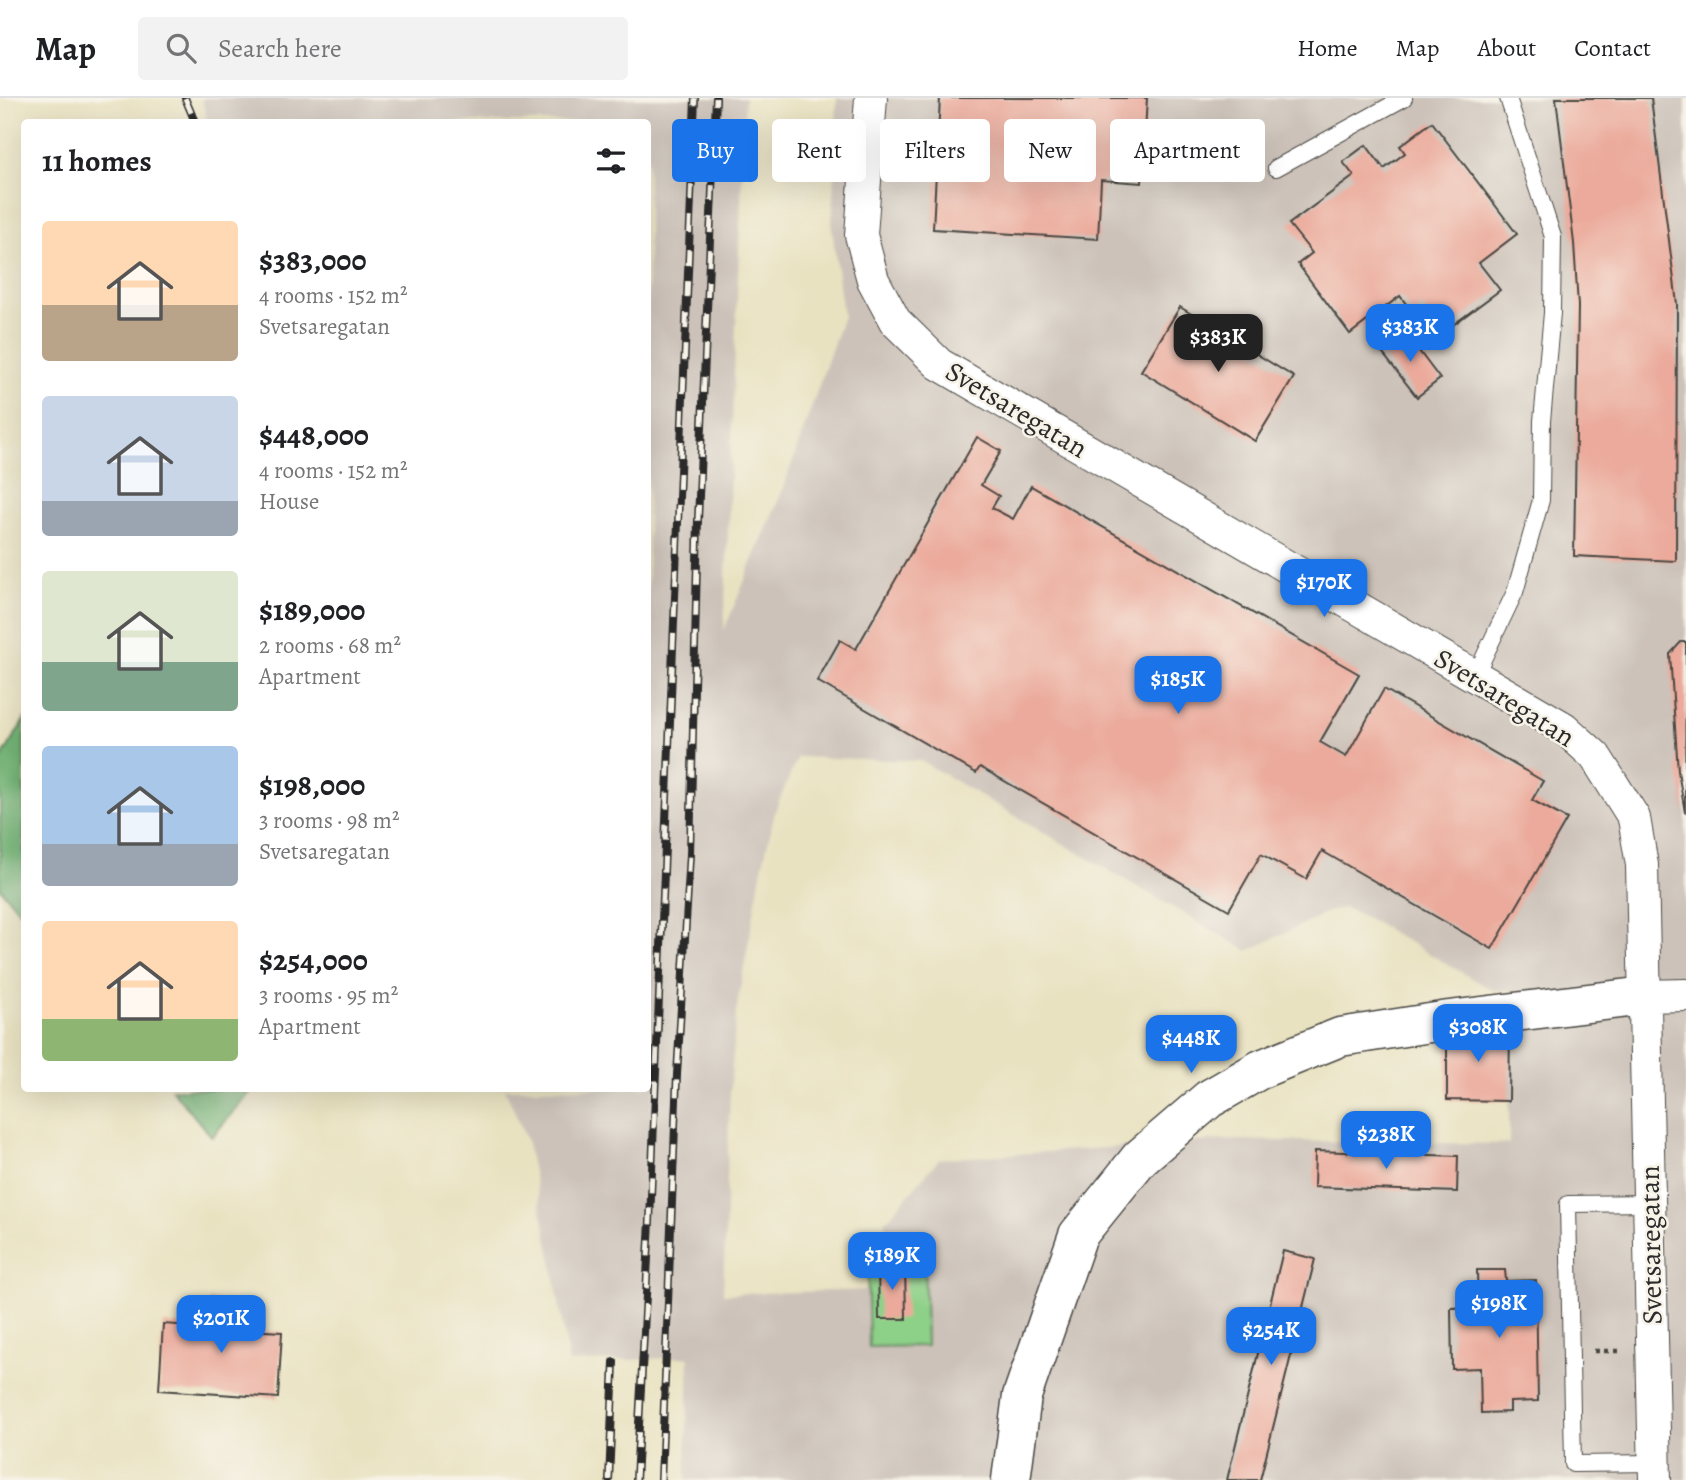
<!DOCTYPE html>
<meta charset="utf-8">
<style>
:root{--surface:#fff;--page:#f2f2f2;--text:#202124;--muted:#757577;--line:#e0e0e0;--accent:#1a73e8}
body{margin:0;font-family:Alegreya,serif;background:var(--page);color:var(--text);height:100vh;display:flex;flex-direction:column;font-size:26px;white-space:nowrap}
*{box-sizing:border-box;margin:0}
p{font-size:23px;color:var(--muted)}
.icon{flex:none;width:38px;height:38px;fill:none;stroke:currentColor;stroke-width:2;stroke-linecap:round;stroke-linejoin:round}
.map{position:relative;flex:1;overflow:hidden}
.drawer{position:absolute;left:21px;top:21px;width:630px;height:973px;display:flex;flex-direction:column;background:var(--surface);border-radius:7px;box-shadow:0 7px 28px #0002}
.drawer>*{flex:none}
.hud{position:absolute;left:672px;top:21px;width:665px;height:63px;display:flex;gap:14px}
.price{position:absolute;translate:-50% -60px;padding:0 16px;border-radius:14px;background:var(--accent);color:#fff;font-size:23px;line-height:46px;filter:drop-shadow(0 2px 4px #0008)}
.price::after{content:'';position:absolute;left:50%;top:42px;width:21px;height:16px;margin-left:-10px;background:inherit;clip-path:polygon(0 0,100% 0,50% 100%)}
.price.selected{background:#222;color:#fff}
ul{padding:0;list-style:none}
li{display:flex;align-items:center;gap:21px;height:175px;padding:0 21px}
li span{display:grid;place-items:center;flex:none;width:196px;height:140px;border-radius:7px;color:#555}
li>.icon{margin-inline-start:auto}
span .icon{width:84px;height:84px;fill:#fffc;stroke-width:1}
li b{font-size:30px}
h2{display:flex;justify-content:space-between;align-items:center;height:84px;padding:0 21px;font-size:30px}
.pill{padding:0 24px;border-radius:7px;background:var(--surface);box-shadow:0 7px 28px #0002;font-size:24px;line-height:63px}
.pill.selected{background:var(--accent);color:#fff}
header{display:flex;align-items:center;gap:42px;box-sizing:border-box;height:98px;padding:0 35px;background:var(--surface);border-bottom:2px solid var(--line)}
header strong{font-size:33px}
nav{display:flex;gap:38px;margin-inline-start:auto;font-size:24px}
.search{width:490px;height:63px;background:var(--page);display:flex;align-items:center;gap:18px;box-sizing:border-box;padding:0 24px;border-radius:7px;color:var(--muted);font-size:26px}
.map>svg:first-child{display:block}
</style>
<header>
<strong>Map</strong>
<div class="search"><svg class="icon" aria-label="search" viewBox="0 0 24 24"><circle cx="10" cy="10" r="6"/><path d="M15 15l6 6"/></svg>Search here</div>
<nav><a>Home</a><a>Map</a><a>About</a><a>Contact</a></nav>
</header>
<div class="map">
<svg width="1686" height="1382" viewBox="0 0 1686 1382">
<rect width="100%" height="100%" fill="#f7f3e8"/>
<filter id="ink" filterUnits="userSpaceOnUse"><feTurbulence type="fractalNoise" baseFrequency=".0143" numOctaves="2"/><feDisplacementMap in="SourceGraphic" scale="14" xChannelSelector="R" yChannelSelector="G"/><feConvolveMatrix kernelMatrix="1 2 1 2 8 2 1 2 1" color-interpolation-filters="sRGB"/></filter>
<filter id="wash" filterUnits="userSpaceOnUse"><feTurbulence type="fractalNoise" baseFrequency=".00686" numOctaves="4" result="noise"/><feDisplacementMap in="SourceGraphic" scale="28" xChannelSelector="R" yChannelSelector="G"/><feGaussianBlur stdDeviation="1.57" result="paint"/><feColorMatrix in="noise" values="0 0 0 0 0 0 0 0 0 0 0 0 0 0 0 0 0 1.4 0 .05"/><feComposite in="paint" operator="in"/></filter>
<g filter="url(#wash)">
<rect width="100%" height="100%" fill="#e9e2c1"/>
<path fill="#ccc2b9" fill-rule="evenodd" d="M 202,0 L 745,0 L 724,532 L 783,391 L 843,218 L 832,131 L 837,0 L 1686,0 L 1686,1382 L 686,1382 L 689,1259 L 569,1265 L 552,1163 L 526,1041 L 505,991 L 648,990 L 648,24 L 207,24 ZM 798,659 L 921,663 L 1248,853 L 1328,814 L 1344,810 L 1367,820 L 1494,893 L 1509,892 L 1509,1046 L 1224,1042 L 939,1061 L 885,1124 L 884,1158 L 867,1159 L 867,1192 L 723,1196 L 730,993 L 736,914 L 762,769 L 776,710 Z"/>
<path fill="#8dd088" stroke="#5c7e5a" stroke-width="2" d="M 884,1143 L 924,1145 L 926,1248 L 869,1249 L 867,1159 L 884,1159 Z"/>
<path fill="#72b274" stroke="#4e6e50" stroke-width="2" d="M 24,622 L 24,819 L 0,790 L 0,663 Z
M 171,991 L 170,991 L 253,991 L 212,1039 Z"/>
<g id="blocks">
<path fill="#ebaa9b" d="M 940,0 L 1147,0 L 1142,85 L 1101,82 L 1098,141 L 933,131 Z
M 1556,0 L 1651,0 L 1677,206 L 1676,463 L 1574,458 L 1578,208 L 1574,145 Z
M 1432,24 L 1517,136 L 1479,165 L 1500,192 L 1442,235 L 1422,208 L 1413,215 L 1400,198 L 1350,236 L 1298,166 L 1312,155 L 1289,126 L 1354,78 L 1343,64 L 1366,47 L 1384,71 L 1405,55 L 1400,48 Z
M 1180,209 L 1294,279 L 1255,343 L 1141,273 Z
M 1404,233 L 1440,281 L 1417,299 L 1380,252 Z
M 977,339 L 1001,353 L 981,387 L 999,398 L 992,410 L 1013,421 L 1031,388 L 1359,576 L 1320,644 L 1346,659 L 1384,591 L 1543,683 L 1532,702 L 1567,721 L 1492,851 L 1322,753 L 1306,781 L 1261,756 L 1229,812 L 980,669 L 976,675 L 817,583 L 840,542 L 856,551 Z
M 1681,544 L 1686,544 L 1685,715 L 1678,673 L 1670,556 Z
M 1447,930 L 1510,931 L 1509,1003 L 1447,1002 Z
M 1315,1053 L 1458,1058 L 1457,1094 L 1314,1089 Z
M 1283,1153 L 1315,1161 L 1260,1382 L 1227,1382 Z
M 905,1166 L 906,1221 L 879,1221 L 878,1167 Z
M 1477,1172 L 1505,1172 L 1506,1183 L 1536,1182 L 1538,1303 L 1510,1304 L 1510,1314 L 1481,1315 L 1480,1270 L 1452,1271 L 1451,1210 L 1478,1209 Z
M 209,1202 L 249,1205 L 247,1232 L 282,1234 L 278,1300 L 159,1292 L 163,1226 L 207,1229 Z"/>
</g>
</g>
<g filter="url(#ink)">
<use href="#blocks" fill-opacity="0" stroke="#484642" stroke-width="2"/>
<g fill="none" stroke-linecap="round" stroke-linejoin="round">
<g stroke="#484642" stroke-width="18">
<path id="lane" d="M 1276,70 L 1404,0
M 1475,578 L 1515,494 L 1541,402 L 1542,323 L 1552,215 L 1553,139 L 1508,0
M 1650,1105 L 1568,1106 L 1573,1366 L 1655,1365"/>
</g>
<g stroke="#484642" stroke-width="34">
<path id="street" d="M 871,0 L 861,137 L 873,182 L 895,223 L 939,266 L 1564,630 L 1595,658 L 1634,720 L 1642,767 L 1655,1382
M 1645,898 L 1686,897"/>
</g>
<g stroke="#484642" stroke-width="41">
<path id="secondary" d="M 1011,1382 L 1022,1298 L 1078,1137 L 1140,1060 L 1209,1001 L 1261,971 L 1340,939 L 1449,922 L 1645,898"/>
</g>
<path stroke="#484642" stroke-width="4.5" stroke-dasharray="5 5" stroke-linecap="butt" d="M 1594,1253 L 1620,1253"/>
<use href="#lane" stroke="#fff" stroke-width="16"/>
<use href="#street" stroke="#fff" stroke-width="32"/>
<use href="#secondary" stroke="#fff" stroke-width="38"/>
<g stroke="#2b2b2b" stroke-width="8">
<path id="rail" d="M 185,0 L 195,24
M 609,1382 L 614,1264
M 636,1382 L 650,1123 L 695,0
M 661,1382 L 677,977 L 690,756 L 698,422 L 716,0"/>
</g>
<use href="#rail" stroke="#f7f3e8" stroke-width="5" stroke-dasharray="16" stroke-linecap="butt"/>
</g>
</g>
<g text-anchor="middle" stroke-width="5" stroke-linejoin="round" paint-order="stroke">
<g font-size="28" fill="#2b2b2b" stroke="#f7f3e8">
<text transform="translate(1017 311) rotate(31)" y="10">Svetsaregatan</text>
<text transform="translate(1505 599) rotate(32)" y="10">Svetsaregatan</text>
<text transform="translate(1650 1147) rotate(-91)" y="10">Svetsaregatan</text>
</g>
</g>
</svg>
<b class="price" style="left:1410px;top:266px">$383K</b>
<b class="price selected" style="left:1218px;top:276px">$383K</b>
<b class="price" style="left:1324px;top:521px">$170K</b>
<b class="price" style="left:1178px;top:618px">$185K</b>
<b class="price" style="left:1478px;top:966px">$308K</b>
<b class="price" style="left:1191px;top:977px">$448K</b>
<b class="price" style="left:1386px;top:1073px">$238K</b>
<b class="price" style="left:892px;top:1194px">$189K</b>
<b class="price" style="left:1499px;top:1242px">$198K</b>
<b class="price" style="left:221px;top:1257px">$201K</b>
<b class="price" style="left:1271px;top:1269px">$254K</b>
<div class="hud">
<a class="pill selected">Buy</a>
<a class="pill">Rent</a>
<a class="pill">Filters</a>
<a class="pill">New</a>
<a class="pill">Apartment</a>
</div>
<section class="drawer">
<h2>11 homes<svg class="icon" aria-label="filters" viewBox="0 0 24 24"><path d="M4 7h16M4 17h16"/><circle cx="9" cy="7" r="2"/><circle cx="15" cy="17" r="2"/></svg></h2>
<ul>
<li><span style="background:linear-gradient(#ffd9b3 60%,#b9a48a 0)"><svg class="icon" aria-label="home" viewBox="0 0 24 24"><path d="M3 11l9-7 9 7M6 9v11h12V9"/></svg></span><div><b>$383,000</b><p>4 rooms · 152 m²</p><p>Svetsaregatan</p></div></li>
<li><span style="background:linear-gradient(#c9d6e8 75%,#9aa5b1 0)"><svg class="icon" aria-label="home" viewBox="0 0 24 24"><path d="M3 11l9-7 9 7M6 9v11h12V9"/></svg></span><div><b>$448,000</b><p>4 rooms · 152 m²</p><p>House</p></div></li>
<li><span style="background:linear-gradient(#dfe7d0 65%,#7fa58c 0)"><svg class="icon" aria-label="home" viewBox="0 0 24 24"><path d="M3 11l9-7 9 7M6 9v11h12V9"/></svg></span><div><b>$189,000</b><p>2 rooms · 68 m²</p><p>Apartment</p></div></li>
<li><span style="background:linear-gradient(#a9c7e8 70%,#9aa5b1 0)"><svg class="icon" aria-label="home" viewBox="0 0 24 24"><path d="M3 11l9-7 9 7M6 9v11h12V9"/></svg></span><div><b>$198,000</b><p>3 rooms · 98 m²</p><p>Svetsaregatan</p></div></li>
<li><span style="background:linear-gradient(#ffd9b3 70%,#8fb573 0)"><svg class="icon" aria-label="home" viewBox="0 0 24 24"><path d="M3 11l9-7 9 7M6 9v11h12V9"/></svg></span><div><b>$254,000</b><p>3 rooms · 95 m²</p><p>Apartment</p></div></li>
</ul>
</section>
</div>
